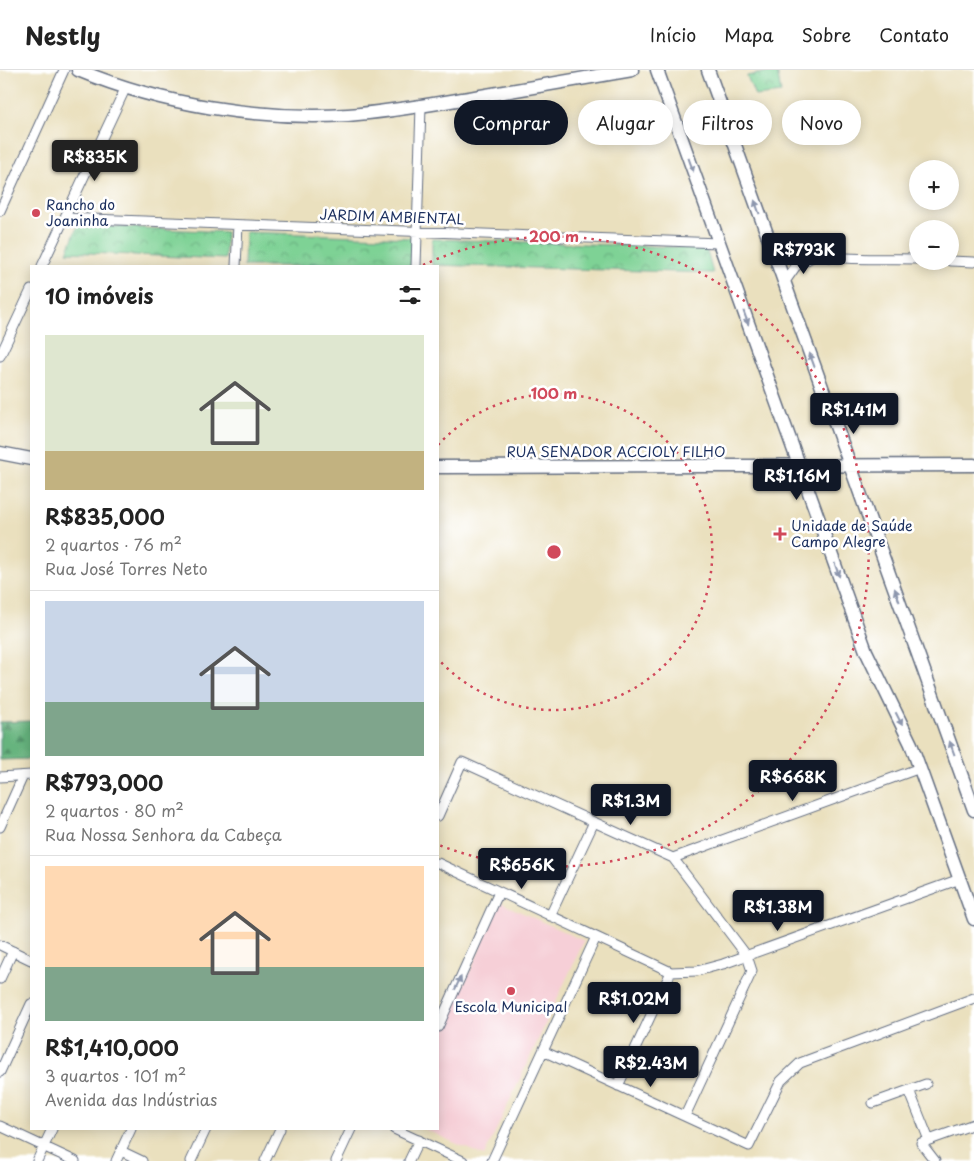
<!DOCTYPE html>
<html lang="pt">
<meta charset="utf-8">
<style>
:root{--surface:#fff;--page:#f6f6f6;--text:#222;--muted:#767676;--line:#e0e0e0;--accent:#111827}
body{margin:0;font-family:"Playpen Sans",sans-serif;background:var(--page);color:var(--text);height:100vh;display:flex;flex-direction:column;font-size:19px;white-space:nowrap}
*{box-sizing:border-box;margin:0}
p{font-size:16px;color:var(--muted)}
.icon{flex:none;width:28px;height:28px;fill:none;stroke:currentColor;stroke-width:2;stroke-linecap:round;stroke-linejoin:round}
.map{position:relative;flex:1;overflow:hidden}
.sheet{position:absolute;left:30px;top:195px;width:409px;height:865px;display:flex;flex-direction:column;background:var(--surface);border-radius:0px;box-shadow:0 2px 12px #0003}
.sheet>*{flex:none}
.guide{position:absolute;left:454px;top:30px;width:445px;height:45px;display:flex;gap:10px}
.controls{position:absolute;left:909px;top:90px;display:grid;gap:10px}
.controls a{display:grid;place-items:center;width:50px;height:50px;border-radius:50%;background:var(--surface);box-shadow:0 2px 12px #0003;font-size:25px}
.price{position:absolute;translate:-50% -42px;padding:0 11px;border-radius:5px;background:var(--accent);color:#fff;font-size:16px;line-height:32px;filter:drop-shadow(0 1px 2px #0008)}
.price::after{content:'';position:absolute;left:50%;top:30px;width:15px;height:11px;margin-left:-8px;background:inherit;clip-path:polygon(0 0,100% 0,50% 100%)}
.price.current{background:#222;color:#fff}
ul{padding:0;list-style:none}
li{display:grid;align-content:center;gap:10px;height:265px;padding:0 15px}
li+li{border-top:1px solid var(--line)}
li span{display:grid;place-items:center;height:155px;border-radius:0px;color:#555}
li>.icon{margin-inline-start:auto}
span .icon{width:90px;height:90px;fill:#fffc;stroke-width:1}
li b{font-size:21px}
h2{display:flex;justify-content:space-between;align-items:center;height:60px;padding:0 15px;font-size:21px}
.tag{padding:0 18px;border-radius:22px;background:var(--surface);box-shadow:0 2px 12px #0003;font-size:18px;line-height:45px}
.tag.current{background:var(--accent);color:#fff}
header{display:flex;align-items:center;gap:30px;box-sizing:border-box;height:70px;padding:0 25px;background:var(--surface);border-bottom:1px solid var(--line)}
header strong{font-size:24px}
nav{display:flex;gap:28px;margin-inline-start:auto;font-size:18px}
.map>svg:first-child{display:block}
</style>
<header>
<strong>Nestly</strong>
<nav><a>Início</a><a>Mapa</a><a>Sobre</a><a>Contato</a></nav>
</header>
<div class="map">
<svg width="974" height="1091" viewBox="0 0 974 1091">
<defs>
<pattern id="forest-firs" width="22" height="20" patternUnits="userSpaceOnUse" patternTransform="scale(1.25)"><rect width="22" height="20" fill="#66b47e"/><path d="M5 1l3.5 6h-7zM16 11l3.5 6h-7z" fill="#53936a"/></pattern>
<pattern id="park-crowns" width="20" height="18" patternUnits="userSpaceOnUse" patternTransform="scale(1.25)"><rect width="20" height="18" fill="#7ed295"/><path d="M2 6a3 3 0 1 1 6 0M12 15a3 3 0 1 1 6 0" fill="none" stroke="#66ab7d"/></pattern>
</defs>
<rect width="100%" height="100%" fill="#fff"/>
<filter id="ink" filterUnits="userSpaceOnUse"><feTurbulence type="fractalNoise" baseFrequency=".02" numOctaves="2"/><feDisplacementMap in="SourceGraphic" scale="10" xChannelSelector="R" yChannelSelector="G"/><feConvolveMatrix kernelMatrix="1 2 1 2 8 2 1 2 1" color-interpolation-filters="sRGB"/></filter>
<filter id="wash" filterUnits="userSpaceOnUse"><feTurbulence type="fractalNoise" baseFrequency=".0096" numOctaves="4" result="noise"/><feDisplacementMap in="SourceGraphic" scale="20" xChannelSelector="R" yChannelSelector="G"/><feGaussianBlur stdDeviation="1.12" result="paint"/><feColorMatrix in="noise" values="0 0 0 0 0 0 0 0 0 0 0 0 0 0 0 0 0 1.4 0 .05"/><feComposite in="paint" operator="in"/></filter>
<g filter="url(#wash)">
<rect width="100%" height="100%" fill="#eae0be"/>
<path fill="#f6cfd7" d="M 501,833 L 584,871 L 484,1086 L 424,1059 L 438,1059 L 438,971 Z"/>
<path fill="url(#forest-firs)" stroke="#40726e" d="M 31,651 L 31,689 L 0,690 L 0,652 Z"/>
<path fill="url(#park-crowns)" stroke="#4c807a" d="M 777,0 L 781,23 L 755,26 L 747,6 Z
M 78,155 L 226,162 L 225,189 L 67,182 Z
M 245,162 L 413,168 L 412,196 L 311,193 L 310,196 L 244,196 Z
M 432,169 L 706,178 L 713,203 L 432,195 Z"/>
<path fill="#7ed295" stroke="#4c807a" d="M 310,193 L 376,196 L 310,196 Z"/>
</g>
<g filter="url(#ink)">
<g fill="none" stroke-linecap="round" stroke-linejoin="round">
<g stroke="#636d80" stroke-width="11">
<path id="street" d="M 0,141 L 64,0
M 65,148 L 719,173
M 769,171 C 814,193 868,188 918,189
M 950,191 L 974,192
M 42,196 L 126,17
M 236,196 L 238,155
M 416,196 L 421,36
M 784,213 L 796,196 L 814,186
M 0,286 L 31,220
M 0,707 L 31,705
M 438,746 L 462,692 L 673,788 L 747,886 L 752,901 L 685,1046
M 0,757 L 23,706
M 673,788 L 920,698
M 438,793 L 671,902 L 697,901 L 723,894 L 960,809
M 550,846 L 594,752
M 0,875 L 31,890
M 0,909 L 13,881
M 438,957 L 499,822
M 543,981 L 749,1076 L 781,1011 L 800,993 L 974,928
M 0,1002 L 31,934
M 618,1016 L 671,902
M 909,1020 L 929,1070
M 873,1033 L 926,1014
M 0,1056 L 75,1091
M 394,1059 L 463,1091
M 121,1081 L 142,1091
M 37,1091 L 52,1059
M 116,1091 L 131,1059
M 191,1091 L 206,1059
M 265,1091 L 280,1059
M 336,1091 L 351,1059
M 409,1091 L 419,1070
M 492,1091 L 596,867
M 935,1091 L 921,1073 L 974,1054"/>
</g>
<g stroke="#636d80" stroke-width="15">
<path id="secondary" d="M 78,0 C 162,35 258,50 348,45 C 391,42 433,34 475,27 C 528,18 580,9 632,0
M 657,0 L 866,581 L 911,674 L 974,849
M 708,0 L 974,740
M 0,383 L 31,389
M 438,397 L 974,395"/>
</g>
<use href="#street" stroke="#fff" stroke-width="9"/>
<use href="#secondary" stroke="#fff" stroke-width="12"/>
</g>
<defs><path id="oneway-solid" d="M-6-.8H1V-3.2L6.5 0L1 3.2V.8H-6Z" transform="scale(1.25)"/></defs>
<g fill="#8d97ae">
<use href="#oneway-solid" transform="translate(691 95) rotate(70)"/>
<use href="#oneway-solid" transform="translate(757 137) rotate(-110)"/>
<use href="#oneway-solid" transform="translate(746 248) rotate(70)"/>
<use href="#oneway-solid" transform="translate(812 290) rotate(-110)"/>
<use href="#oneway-solid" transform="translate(837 500) rotate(70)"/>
<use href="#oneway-solid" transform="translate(897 525) rotate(-110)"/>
<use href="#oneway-solid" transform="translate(899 649) rotate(63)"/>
<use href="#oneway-solid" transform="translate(952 678) rotate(-110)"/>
<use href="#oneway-solid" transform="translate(458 913) rotate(-65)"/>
</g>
</g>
<g fill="none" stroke="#d1495b" stroke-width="2.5" stroke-dasharray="2.5 5">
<path d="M438 375A158 158 0 1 1 438 589"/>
<path d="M423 195A315 315 0 1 1 439 775"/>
</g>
<g fill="#d1495b" stroke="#fff" stroke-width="2">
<circle cx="36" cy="143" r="5"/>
<path d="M777.5 456.5h5v5h5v5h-5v5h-5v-5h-5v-5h5z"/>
<circle cx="511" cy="921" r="5"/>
</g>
<g text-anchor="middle" stroke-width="5" stroke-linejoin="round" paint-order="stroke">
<g font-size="14" fill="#1b2f5e" stroke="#fff" text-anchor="start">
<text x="46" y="140">Rancho do<tspan x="46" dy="16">Joaninha</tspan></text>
<text x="791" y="461">Unidade de Saúde<tspan x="791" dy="16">Campo Alegre</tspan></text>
<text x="511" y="942" text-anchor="middle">Escola Municipal</text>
</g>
<g font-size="14" fill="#1b2f5e" stroke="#fff">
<text transform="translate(392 147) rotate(2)" y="5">JARDIM AMBIENTAL</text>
<text x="616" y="387">RUA SENADOR ACCIOLY FILHO</text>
</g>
</g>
<circle cx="554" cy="482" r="8" fill="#d1495b" stroke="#fff" stroke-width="2.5"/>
<g font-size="15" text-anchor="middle" font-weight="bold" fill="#d1495b" stroke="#fff" stroke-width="5" stroke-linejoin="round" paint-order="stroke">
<text x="554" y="172">200 m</text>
<text x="554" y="329">100 m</text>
</g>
</svg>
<div class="controls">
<a>+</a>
<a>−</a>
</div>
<b class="price current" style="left:95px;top:112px">R$835K</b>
<b class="price" style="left:804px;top:205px">R$793K</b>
<b class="price" style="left:854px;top:365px">R$1.41M</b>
<b class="price" style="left:797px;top:431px">R$1.16M</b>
<b class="price" style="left:793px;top:732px">R$668K</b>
<b class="price" style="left:631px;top:756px">R$1.3M</b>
<b class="price" style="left:522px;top:820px">R$656K</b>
<b class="price" style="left:778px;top:862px">R$1.38M</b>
<b class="price" style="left:634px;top:954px">R$1.02M</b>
<b class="price" style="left:651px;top:1018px">R$2.43M</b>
<div class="guide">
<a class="tag current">Comprar</a>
<a class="tag">Alugar</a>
<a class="tag">Filtros</a>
<a class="tag">Novo</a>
</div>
<section class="sheet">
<h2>10 imóveis<svg class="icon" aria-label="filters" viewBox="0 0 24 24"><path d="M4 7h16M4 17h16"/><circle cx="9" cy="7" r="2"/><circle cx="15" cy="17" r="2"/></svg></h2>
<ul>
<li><span style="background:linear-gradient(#dfe7d0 75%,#c2b280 0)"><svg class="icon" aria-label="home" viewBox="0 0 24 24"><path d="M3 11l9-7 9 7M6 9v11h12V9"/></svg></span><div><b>R$835,000</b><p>2 quartos · 76 m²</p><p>Rua José Torres Neto</p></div></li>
<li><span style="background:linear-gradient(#c9d6e8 65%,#7fa58c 0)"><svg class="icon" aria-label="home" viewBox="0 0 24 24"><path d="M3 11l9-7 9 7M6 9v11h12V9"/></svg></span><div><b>R$793,000</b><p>2 quartos · 80 m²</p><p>Rua Nossa Senhora da Cabeça</p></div></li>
<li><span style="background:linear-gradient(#ffd9b3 65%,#7fa58c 0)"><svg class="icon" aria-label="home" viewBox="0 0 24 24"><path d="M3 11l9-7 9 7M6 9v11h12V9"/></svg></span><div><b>R$1,410,000</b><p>3 quartos · 101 m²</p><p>Avenida das Indústrias</p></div></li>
</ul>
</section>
</div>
